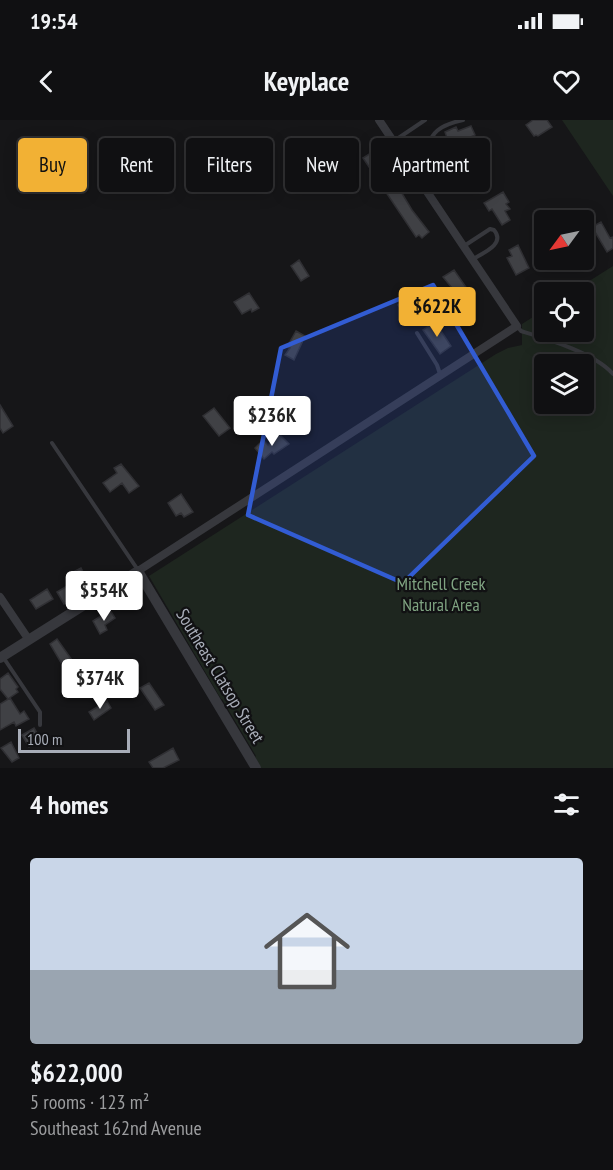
<!DOCTYPE html>
<meta charset="utf-8">
<style>
:root{--surface:#101012;--page:#19191b;--text:#f1f3f6;--muted:#9c9d9f;--line:#303032;--accent:#f2b134}
body{margin:0;font-family:"PT Sans Narrow",sans-serif;background:var(--page);color:var(--text);height:100vh;display:flex;flex-direction:column;font-size:22px;white-space:nowrap}
*{box-sizing:border-box;margin:0}
p{font-size:20px;color:var(--muted)}
.icon{flex:none;width:33px;height:33px;fill:none;stroke:currentColor;stroke-width:2;stroke-linecap:round;stroke-linejoin:round}
.map{position:relative;height:648px;overflow:hidden}
.side{display:flex;flex-direction:column;background:var(--surface);flex:1}
.side>*{flex:none}
.top-card{position:absolute;left:18px;top:18px;width:578px;height:54px;display:flex;gap:12px}
.needle{width:39px;rotate:237deg}
.tools{position:absolute;left:534px;top:90px;display:grid;gap:12px}
.tools a{display:grid;place-items:center;width:60px;height:60px;border-radius:6px;background:var(--surface);box-shadow:0 3px 15px #0003,0 0 0 2px var(--line);font-size:30px}
.scale{position:absolute;left:18px;bottom:15px;width:112px;box-sizing:border-box;padding-left:6px;border:3px solid #a8adb8;border-top:0;font-size:16px;line-height:21px;white-space:nowrap;color:#a8adb8;-webkit-text-stroke:4px #111113;paint-order:stroke}
.price{position:absolute;translate:-50% -51px;padding:0 14px;border-radius:6px;background:#fff;color:#222;font-size:20px;line-height:39px;filter:drop-shadow(0 2px 3px #0008)}
.price::after{content:'';position:absolute;left:50%;top:36px;width:18px;height:14px;margin-left:-9px;background:inherit;clip-path:polygon(0 0,100% 0,50% 100%)}
.price.current{background:var(--accent);color:#111}
ul{padding:0;list-style:none}
li{display:grid;align-content:center;gap:12px;height:318px;padding:0 30px}
li+li{border-top:2px solid var(--line)}
li span{display:grid;place-items:center;height:186px;border-radius:6px;color:#555}
li>.icon{margin-inline-start:auto}
span .icon{width:108px;height:108px;fill:#fffc;stroke-width:1}
li b{font-size:26px}
h2{display:flex;justify-content:space-between;align-items:center;height:72px;padding:0 30px;font-size:26px}
.chip{padding:0 21px;border-radius:6px;background:var(--surface);box-shadow:0 3px 15px #0003,0 0 0 2px var(--line);font-size:21px;line-height:54px}
.chip.current{background:var(--accent);color:#111}
.status{display:flex;justify-content:space-between;align-items:center;height:42px;padding:0 30px;background:var(--surface);direction:ltr}
.status svg{height:16px;fill:currentColor}
header{display:flex;justify-content:space-between;align-items:center;height:78px;padding:0 30px;background:var(--surface);font-size:27px;font-weight:700}
.map>svg:first-child{display:block}
</style>
<div class="status"><b>19:54</b><svg viewBox="0 0 49 12"><path d="M0 12V9h3v3zM5 12V6h3v6zM10 12V3h3v9zM15 12V0h3v12zM26 1h20v11H26zM47 4h2v5h-2z"/></svg></div>
<header><svg class="icon" aria-label="back" viewBox="0 0 24 24"><path d="M15 5l-7 7 7 7"/></svg>Keyplace<svg class="icon" aria-label="heart" viewBox="0 0 24 24"><path d="M12 20l-8-8c-3-5 5-10 8-4 3-6 11-1 8 4z"/></svg></header>
<div class="map">
<svg width="613" height="648" viewBox="0 0 613 648">
<rect width="100%" height="100%" fill="#161618"/>
<path fill="#1e261f" fill-rule="evenodd" d="M 562,0 L 613,0 L 613,76 Z
M 613,146 L 613,648 L 261,648 L 255,637 L 256,636 L 222,579 L 221,579 L 149,456 L 496,234 L 508,228 L 522,225 L 522,204 L 544,190 L 544,212 L 584,212 L 584,172 L 572,172 ZM 544,244 L 584,244 L 584,284 L 544,284 Z"/>
<path fill="#404145" stroke="#303034" stroke-width="1.5" d="M 533,0 L 547,0 L 552,7 L 538,16 L 536,15 L 534,16 L 526,5 Z
M 471,6 L 475,15 L 450,27 L 445,12 L 456,7 L 458,11 Z
M 374,31 L 384,45 L 382,46 L 392,61 L 394,60 L 412,90 L 429,112 L 422,118 L 419,115 L 416,117 L 363,38 Z
M 503,72 L 509,82 L 506,84 L 510,89 L 505,91 L 510,100 L 502,105 L 492,89 L 489,91 L 484,83 Z
M 601,102 L 610,118 L 613,117 L 613,128 L 607,132 L 592,107 Z
M 518,125 L 529,148 L 516,155 L 507,138 L 512,136 L 509,130 Z
M 299,140 L 309,156 L 301,161 L 291,146 Z
M 454,150 L 470,173 L 461,179 L 443,157 Z
M 409,171 L 418,190 L 408,195 L 406,191 L 403,193 L 398,185 L 402,182 L 399,175 Z
M 249,173 L 259,188 L 252,192 L 251,189 L 242,194 L 234,182 Z
M 435,202 L 451,226 L 440,234 L 423,210 Z
M 296,211 L 305,216 L 294,240 L 285,235 L 290,228 L 287,227 Z
M 0,285 L 13,306 L 3,313 L 0,308 Z
M 214,288 L 230,308 L 219,316 L 203,296 Z
M 279,314 L 289,324 L 274,334 L 272,332 L 264,339 L 255,328 L 263,320 L 268,325 Z
M 121,344 L 139,366 L 129,373 L 122,363 L 110,372 L 103,363 L 117,353 L 114,348 Z
M 181,374 L 193,392 L 184,397 L 181,393 L 176,396 L 168,383 Z
M 81,448 L 89,463 L 72,472 L 75,477 L 64,484 L 57,472 L 74,462 L 69,454 Z
M 47,469 L 53,479 L 36,489 L 30,480 Z
M 110,490 L 115,498 L 105,505 L 107,510 L 100,514 L 93,501 Z
M 57,519 L 72,540 L 63,546 L 50,524 Z
M 128,540 L 133,549 L 121,556 L 116,547 Z
M 8,553 L 18,567 L 16,569 L 18,572 L 8,579 L 0,569 L 0,559 Z
M 149,563 L 164,585 L 155,590 L 140,568 Z
M 10,578 L 20,594 L 24,591 L 29,599 L 16,606 L 14,602 L 0,610 L 0,584 Z
M 107,581 L 111,588 L 94,600 L 89,592 Z
M 34,608 L 41,620 L 29,627 L 22,615 Z
M 11,622 L 19,638 L 12,642 L 1,628 Z
M 173,628 L 179,640 L 163,648 L 153,648 L 149,642 Z"/>
<g fill="none" stroke-linecap="round" stroke-linejoin="round">
<path stroke="#37383d" stroke-width="4" d="M 394,21 L 425,0
M 411,48 C 436,25 421,9 463,0
M 464,126 L 490,109 L 494,110 C 506,124 483,133 473,139
M 517,206 L 521,211 C 547,219 595,233 613,254
M 417,213 L 437,245 L 440,254
M 52,323 L 138,450
M 3,537 L 40,592 L 40,605"/>
<path stroke="#37383d" stroke-width="8" d="M 138,451 L 517,206 L 379,0
M 0,477 L 29,520"/>
<path stroke="#37383d" stroke-width="10" d="M 0,538 L 138,451 L 256,648"/>
</g>
<path fill="#325cd3" fill-opacity="0.2" stroke="#325cd3" stroke-width="4.5" stroke-linejoin="round" d="M 433,165 L 534,336 L 403,463 L 248,395 L 281,228 Z"/>
<g text-anchor="middle" stroke-width="4.5" stroke-linejoin="round" paint-order="stroke">
<g font-size="18" fill="#7fa381" stroke="#111113">
<text x="441" y="470">Mitchell Creek<tspan x="441" dy="21">Natural Area</tspan></text>
</g>
<g font-size="18" fill="#a8adb8" stroke="#111113">
<text transform="translate(220 556) rotate(59)" y="6">Southeast Clatsop Street</text>
</g>
</g>
</svg>
<div class="tools">
<a><svg class="needle" viewBox="-14 -14 28 28"><path d="M0-13l5 13h-10z" fill="#e53935"/><path d="M0 13l5-13h-10z" fill="#9c9d9f"/></svg></a>
<a><svg class="icon" aria-label="locate" viewBox="0 0 24 24"><circle cx="12" cy="12" r="6"/><path d="M12 2v4M12 18v4M2 12h4M18 12h4"/></svg></a>
<a><svg class="icon" aria-label="layers" viewBox="0 0 24 24"><path d="M12 4l9 5-9 5-9-5zM3 14l9 5 9-5"/></svg></a>
</div>
<div class="scale">100 m</div>
<b class="price current" style="left:437px;top:218px">$622K</b>
<b class="price" style="left:272px;top:327px">$236K</b>
<b class="price" style="left:104px;top:502px">$554K</b>
<b class="price" style="left:100px;top:590px">$374K</b>
<div class="top-card">
<a class="chip current">Buy</a>
<a class="chip">Rent</a>
<a class="chip">Filters</a>
<a class="chip">New</a>
<a class="chip">Apartment</a>
</div>
</div>
<section class="side">
<h2>4 homes<svg class="icon" aria-label="filters" viewBox="0 0 24 24"><path d="M4 7h16M4 17h16"/><circle cx="9" cy="7" r="2"/><circle cx="15" cy="17" r="2"/></svg></h2>
<ul>
<li><span style="background:linear-gradient(#c9d6e8 60%,#9aa5b1 0)"><svg class="icon" aria-label="home" viewBox="0 0 24 24"><path d="M3 11l9-7 9 7M6 9v11h12V9"/></svg></span><div><b>$622,000</b><p>5 rooms · 123 m²</p><p>Southeast 162nd Avenue</p></div></li>
</ul>
</section>
